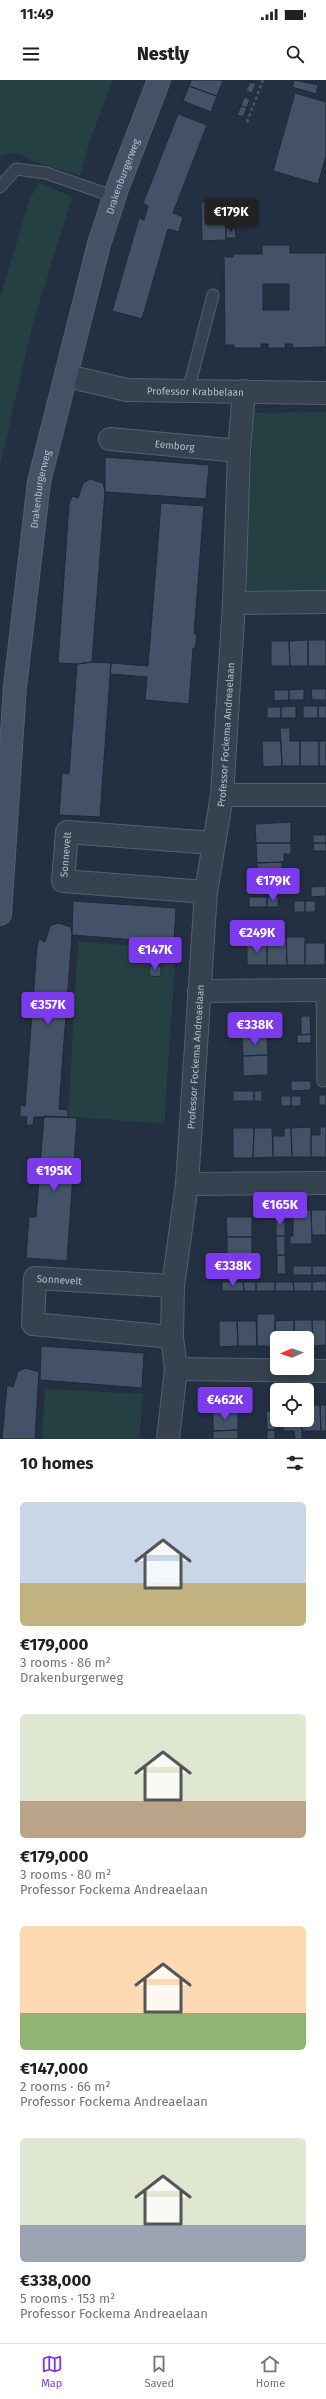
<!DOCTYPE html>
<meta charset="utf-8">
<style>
:root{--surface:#fff;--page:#f6f6f6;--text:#202124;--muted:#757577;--line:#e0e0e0;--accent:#7c3aed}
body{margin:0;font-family:"Fira Sans",sans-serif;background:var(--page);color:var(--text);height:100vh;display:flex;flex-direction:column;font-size:15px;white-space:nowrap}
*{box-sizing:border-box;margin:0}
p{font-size:13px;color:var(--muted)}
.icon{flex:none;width:22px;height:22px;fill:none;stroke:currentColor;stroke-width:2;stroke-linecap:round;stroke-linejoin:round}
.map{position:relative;height:1359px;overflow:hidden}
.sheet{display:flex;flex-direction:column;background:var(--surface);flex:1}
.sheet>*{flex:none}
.needle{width:26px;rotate:268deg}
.buttons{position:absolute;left:270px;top:1251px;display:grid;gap:8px}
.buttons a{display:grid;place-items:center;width:44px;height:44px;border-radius:6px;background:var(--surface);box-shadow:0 2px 10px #0003;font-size:20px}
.price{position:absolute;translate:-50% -34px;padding:0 9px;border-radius:4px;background:var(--accent);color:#fff;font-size:13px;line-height:26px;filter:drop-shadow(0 1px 2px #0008)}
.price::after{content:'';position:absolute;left:50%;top:24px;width:12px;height:9px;margin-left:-6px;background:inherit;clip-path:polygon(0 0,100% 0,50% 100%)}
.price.current{background:#222;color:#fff}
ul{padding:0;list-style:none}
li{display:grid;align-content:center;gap:8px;height:212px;padding:0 20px}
li span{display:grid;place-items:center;height:124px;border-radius:6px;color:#555}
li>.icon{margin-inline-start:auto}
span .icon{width:72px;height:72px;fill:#fffc;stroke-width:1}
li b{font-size:17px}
h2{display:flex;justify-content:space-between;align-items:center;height:48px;padding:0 20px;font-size:17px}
.status{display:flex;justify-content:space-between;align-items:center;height:28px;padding:0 20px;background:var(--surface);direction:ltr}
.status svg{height:11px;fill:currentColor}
header{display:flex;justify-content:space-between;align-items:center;height:52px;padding:0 20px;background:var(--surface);font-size:18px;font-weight:800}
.tabs{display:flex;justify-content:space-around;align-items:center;height:56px;border-top:1px solid var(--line);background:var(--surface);font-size:11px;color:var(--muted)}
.tabs a{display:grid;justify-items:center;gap:2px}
.tabs .current{color:var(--accent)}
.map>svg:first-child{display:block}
</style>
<div class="status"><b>11:49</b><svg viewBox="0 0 49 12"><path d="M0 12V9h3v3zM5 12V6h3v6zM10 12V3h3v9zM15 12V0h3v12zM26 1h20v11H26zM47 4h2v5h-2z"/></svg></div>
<header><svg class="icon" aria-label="menu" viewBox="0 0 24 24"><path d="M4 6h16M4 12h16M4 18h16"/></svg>Nestly<svg class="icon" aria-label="search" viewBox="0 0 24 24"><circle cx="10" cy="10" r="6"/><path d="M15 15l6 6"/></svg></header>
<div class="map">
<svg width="326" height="1359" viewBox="0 0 326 1359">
<rect width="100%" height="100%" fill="#233042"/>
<path fill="#254042" d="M 0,0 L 113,0 L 90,60 L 80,96 L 32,81 L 22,75 L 12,73 L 0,76 Z
M 40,103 L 72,117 L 32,246 L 0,387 L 0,218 L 30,118 Z
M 326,332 L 326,512 L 244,510 L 254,333 Z
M 78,862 L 176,868 L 164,1044 L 68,1036 Z
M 45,1309 L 143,1314 L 139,1359 L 42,1359 Z"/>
<path fill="#435266" stroke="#1e2938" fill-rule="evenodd" d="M 191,0 L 220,0 L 223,1 L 217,16 L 189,6 Z
M 294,0 L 318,5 L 316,14 L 292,7 Z
M 250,2 L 256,4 L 252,13 L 246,11 Z
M 189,6 L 217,16 L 211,32 L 183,21 Z
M 295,13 L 326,22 L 326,76 L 318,104 L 273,91 Z
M 244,17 L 250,19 L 247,28 L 241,26 Z
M 241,26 L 247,28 L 243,37 L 237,35 Z
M 178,34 L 207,45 L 173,133 L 183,137 L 179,152 L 168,149 L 142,239 L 112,231 L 139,138 L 144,140 L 148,126 L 143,123 Z
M 225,121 L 226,160 L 202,161 L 201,122 Z
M 226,147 L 235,147 L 236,158 L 226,158 Z
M 262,165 L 290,165 L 290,173 L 326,173 L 326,267 L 293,268 L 292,264 L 285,264 L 286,268 L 268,268 L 268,264 L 261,264 L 261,268 L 234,268 L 234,265 L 226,265 L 225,268 L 224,174 L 226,177 L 233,177 L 233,174 L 262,174 ZM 263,204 L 289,204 L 289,230 L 263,230 Z
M 105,377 L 209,385 L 206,419 L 105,412 Z
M 90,399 L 103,403 L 105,412 L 92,582 L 77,584 L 58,583 L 69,424 L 72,416 L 78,418 L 83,403 Z
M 161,423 L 204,426 L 194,554 L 197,554 L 195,569 L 193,568 L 189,624 L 145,620 L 147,597 L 110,594 L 111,583 L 148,586 Z
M 308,560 L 326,560 L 326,586 L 308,586 Z
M 308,560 L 308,586 L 290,586 L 289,561 Z
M 271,561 L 289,561 L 290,586 L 271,586 Z
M 92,582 L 111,583 L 100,737 L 59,735 L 62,693 L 69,694 L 77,584 Z
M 304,609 L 304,620 L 289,620 L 289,610 Z
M 311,609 L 326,609 L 326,620 L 312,620 Z
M 274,610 L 289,610 L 289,620 L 274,621 Z
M 296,626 L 296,638 L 281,638 L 281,627 Z
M 303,626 L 318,626 L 318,638 L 303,638 Z
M 318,626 L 326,626 L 326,638 L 318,638 Z
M 267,627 L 281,627 L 281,638 L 267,638 Z
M 280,648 L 290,648 L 290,661 L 300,661 L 300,686 L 282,686 Z
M 262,661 L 281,661 L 282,686 L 263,687 Z
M 300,661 L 319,661 L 319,686 L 300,686 Z
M 319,661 L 326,661 L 326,686 L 319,686 Z
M 291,742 L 291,763 L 256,763 L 255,744 Z
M 313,755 L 326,755 L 326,763 L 313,763 Z
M 256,763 L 291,763 L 291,774 L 284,774 L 284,782 L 257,783 Z
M 313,763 L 326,763 L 326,771 L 314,771 Z
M 282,782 L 282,803 L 257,804 L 257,783 Z
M 326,806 L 326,816 L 311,817 L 311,807 Z
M 278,816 L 278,827 L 267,827 L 267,817 Z
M 249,817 L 267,817 L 267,827 L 249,827 Z
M 73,821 L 176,828 L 174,863 L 72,855 Z
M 294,821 L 305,821 L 305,832 L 294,832 Z
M 305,821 L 316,821 L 315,832 L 305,832 Z
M 58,843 L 71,847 L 72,855 L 59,1029 L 68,1030 L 68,1037 L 34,1037 L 33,1045 L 26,1045 L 27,1037 L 20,1036 L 20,1025 L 25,1026 L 37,866 L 39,859 L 45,862 L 50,846 Z
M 267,850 L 273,850 L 274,858 L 286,857 L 287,885 L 267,885 Z
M 286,857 L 305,857 L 305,885 L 287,885 Z
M 267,863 L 267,885 L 247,885 L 247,864 Z
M 305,863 L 325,863 L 325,885 L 305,885 Z
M 150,886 L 161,886 L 161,897 L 149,896 Z
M 266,935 L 267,956 L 242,956 L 241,936 Z
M 301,936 L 310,936 L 311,954 L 301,955 Z
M 311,954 L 311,963 L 297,963 L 297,955 Z
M 242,956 L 267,956 L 268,975 L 243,976 Z
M 268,975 L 268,995 L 243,996 L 243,976 Z
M 291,1001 L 311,1001 L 311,1010 L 291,1011 Z
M 233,1011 L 254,1011 L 254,1021 L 233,1021 Z
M 254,1011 L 262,1011 L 262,1021 L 254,1021 Z
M 319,1015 L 326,1015 L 326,1025 L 319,1025 Z
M 281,1016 L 291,1016 L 291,1026 L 281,1026 Z
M 291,1016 L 301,1016 L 301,1026 L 291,1026 Z
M 44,1036 L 77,1038 L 67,1181 L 26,1178 L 29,1137 L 36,1137 Z
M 311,1047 L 311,1077 L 292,1077 L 291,1048 Z
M 320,1047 L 326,1047 L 326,1077 L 311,1077 L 311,1055 L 320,1055 Z
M 233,1048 L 254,1048 L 253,1078 L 233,1078 Z
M 254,1048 L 272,1048 L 273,1077 L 253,1078 Z
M 284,1048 L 291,1048 L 292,1077 L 273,1077 L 273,1056 L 284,1056 Z
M 293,1130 L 311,1130 L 312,1164 L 290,1164 L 290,1156 L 293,1156 Z
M 311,1130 L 326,1130 L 326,1155 L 312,1155 Z
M 226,1137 L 252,1137 L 252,1157 L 227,1157 Z
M 276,1137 L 285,1137 L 285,1156 L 276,1156 Z
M 276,1156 L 285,1156 L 285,1175 L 277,1175 Z
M 227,1157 L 252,1157 L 252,1176 L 227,1176 Z
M 277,1175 L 285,1175 L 286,1194 L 277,1194 Z
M 227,1176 L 252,1176 L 253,1194 L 227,1194 Z
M 293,1186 L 312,1186 L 312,1195 L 293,1195 Z
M 312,1186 L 326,1186 L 326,1195 L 312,1195 Z
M 326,1201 L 326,1211 L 312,1211 L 312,1202 Z
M 222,1202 L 243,1202 L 244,1211 L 222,1211 Z
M 243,1202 L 256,1202 L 256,1211 L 244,1211 Z
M 256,1202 L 275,1202 L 275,1211 L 256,1211 Z
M 275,1202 L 293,1202 L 294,1211 L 275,1211 Z
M 293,1202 L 312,1202 L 312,1211 L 294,1211 Z
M 257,1234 L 275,1234 L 275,1266 L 257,1266 Z
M 294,1240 L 294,1258 L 277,1258 L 277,1266 L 275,1266 L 275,1241 Z
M 294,1240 L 312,1240 L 313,1266 L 307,1266 L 307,1258 L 294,1258 Z
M 312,1240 L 326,1240 L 326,1265 L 313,1266 Z
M 219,1241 L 237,1241 L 238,1266 L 219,1267 Z
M 237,1241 L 256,1241 L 257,1266 L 238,1266 Z
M 41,1266 L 144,1273 L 142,1308 L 40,1300 Z
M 26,1288 L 39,1292 L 35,1359 L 2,1359 L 7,1305 L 13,1307 L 18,1291 Z
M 307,1325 L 320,1325 L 321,1351 L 302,1351 L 302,1340 L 307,1340 Z
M 320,1325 L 326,1325 L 326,1351 L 321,1351 Z
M 213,1331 L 238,1331 L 238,1350 L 213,1351 Z
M 266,1331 L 275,1331 L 275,1350 L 267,1350 Z
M 283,1340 L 302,1340 L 302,1359 L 295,1359 L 294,1351 L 283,1351 Z
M 238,1350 L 238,1359 L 213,1359 L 213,1351 Z
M 267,1350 L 275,1350 L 275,1359 L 267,1359 Z"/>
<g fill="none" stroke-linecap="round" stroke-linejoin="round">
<g stroke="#55606f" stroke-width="13">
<path id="lane" d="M 0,107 L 16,89 L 46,93 L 115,117
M 188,311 L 213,215
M 322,910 L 323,1001"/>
</g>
<g stroke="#55606f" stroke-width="24">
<g id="street">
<path id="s1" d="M 67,296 L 127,310 L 326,313"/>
<path id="s2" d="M 110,359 L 239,371"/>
<path d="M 234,523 L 326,522"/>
<path d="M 222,715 L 326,715"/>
<path id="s3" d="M 206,812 L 63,801 L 67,752 L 213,763"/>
<path d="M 199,911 L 326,910"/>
<path d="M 187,1104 L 326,1103"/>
<path id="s4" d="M 172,1257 L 33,1244 L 35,1198 L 173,1206"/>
<path d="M 176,1289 L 326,1291"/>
<path id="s5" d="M 168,1359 L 176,1289 L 172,1257 L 173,1206 L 187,1104 L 206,812 L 222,715 L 234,523 L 239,371 L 244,311"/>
</g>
</g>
<g stroke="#55606f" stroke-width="24">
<g id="secondary">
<path id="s6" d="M 0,834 L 15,607 L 39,402 L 99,164 L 117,109 L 159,0"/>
</g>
</g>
<path stroke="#435d5f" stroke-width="2.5" stroke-dasharray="3 3" stroke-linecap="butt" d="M 247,42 L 263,0"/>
<use href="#lane" stroke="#374251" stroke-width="11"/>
<use href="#street" stroke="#374251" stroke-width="22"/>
<use href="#secondary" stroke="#455165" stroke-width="22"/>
</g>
<g text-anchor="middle" stroke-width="3" stroke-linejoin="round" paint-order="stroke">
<g font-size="10" fill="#b3bdcc" stroke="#1c2736">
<text dy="4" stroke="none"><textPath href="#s6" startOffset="751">Drakenburgerweg</textPath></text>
<text dy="4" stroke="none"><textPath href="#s1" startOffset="130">Professor Krabbelaan</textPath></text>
<text dy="4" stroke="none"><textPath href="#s2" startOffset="65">Eemborg</textPath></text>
<text dy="4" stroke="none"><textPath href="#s6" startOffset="427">Drakenburgerweg</textPath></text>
<text dy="4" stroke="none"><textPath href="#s5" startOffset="708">Professor Fockema Andreaelaan</textPath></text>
<text dy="4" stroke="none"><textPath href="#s3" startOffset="170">Sonnevelt</textPath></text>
<text dy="4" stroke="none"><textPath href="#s5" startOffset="384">Professor Fockema Andreaelaan</textPath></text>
<text dy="4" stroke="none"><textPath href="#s4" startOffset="210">Sonnevelt</textPath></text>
</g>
</g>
</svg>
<div class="buttons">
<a><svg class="needle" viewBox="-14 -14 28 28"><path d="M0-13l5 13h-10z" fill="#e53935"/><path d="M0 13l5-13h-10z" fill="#757577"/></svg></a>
<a><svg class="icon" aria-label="locate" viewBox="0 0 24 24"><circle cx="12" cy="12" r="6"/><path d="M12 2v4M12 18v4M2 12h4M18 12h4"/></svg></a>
</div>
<b class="price current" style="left:231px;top:153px">€179K</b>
<b class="price" style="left:273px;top:822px">€179K</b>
<b class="price" style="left:257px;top:874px">€249K</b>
<b class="price" style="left:155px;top:891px">€147K</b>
<b class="price" style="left:48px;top:946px">€357K</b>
<b class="price" style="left:255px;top:966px">€338K</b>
<b class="price" style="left:54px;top:1112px">€195K</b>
<b class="price" style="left:280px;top:1146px">€165K</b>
<b class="price" style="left:233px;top:1207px">€338K</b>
<b class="price" style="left:225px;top:1341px">€462K</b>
</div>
<section class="sheet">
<h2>10 homes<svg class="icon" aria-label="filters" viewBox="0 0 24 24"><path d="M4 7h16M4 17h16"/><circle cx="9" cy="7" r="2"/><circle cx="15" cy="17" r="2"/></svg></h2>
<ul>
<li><span style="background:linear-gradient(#c9d6e8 65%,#c2b280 0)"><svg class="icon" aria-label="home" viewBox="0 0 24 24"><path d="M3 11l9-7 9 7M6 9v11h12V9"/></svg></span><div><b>€179,000</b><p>3 rooms · 86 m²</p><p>Drakenburgerweg</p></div></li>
<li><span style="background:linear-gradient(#dfe7d0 70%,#b9a48a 0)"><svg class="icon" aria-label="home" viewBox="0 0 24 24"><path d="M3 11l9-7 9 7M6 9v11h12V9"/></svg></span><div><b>€179,000</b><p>3 rooms · 80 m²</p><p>Professor Fockema Andreaelaan</p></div></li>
<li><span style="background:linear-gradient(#ffd9b3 70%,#8fb573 0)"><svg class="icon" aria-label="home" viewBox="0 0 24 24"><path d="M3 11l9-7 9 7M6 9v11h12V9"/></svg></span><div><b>€147,000</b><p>2 rooms · 66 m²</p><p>Professor Fockema Andreaelaan</p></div></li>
<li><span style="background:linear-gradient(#dfe7d0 70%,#9aa5b1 0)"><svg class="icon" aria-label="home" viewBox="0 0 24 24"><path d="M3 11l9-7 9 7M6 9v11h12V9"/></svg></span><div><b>€338,000</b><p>5 rooms · 153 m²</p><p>Professor Fockema Andreaelaan</p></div></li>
</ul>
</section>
<nav class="tabs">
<a class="current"><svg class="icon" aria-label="map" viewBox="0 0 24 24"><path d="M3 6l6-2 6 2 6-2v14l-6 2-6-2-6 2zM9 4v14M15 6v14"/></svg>Map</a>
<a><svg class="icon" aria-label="saved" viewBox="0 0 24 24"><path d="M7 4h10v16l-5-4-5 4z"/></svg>Saved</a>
<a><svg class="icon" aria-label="home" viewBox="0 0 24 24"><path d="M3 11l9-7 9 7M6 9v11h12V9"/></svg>Home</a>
</nav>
